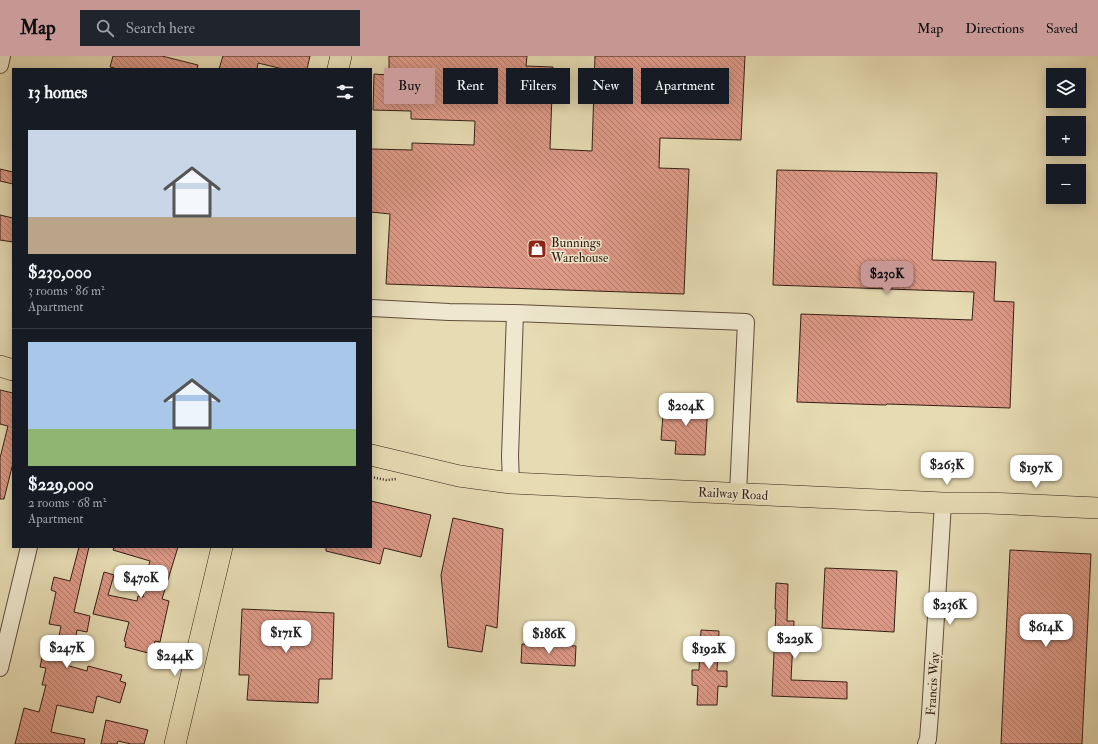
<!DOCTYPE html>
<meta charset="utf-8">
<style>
:root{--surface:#171b24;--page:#20242c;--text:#f1f3f6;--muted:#9ea1a6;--line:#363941;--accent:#c59692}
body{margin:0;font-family:"IM FELL Double Pica",serif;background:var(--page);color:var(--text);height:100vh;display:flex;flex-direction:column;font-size:15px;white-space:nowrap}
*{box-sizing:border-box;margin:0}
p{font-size:13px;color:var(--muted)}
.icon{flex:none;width:22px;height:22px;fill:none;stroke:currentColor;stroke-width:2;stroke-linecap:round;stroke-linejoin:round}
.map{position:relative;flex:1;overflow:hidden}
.panel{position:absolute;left:12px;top:12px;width:360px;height:480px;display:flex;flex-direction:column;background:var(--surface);border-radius:0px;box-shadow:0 2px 10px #0003}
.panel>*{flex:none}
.banner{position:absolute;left:384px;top:12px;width:380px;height:36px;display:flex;gap:8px}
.tools{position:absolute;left:1046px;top:12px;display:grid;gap:8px}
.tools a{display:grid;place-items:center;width:40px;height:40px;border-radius:0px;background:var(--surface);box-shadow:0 2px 10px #0003;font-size:20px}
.price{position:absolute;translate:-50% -34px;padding:0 9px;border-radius:8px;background:#fff;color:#222;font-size:13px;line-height:26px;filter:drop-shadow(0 1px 2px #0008)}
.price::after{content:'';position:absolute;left:50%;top:24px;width:12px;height:9px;margin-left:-6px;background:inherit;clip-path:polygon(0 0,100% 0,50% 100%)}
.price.active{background:var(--accent);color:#111}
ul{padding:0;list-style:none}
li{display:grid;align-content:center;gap:8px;height:212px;padding:0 16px}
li+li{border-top:1px solid var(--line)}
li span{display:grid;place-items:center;height:124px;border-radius:0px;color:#555}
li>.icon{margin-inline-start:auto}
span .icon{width:72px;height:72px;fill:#fffc;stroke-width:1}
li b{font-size:17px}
h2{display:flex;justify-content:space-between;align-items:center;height:48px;padding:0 16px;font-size:17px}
.pill{padding:0 14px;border-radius:0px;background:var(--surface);box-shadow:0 2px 10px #0003;font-size:14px;line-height:36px}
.pill.active{background:var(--accent);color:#111}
header{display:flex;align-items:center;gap:24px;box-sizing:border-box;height:56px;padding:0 20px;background:var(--accent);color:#111}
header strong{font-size:19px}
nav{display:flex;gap:22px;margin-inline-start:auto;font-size:14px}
.search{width:280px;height:36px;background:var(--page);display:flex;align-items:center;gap:10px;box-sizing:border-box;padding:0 14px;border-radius:0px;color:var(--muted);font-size:15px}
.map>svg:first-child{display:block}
</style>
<header>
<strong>Map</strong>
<div class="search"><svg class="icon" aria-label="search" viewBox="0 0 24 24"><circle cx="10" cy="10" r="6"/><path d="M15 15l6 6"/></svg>Search here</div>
<nav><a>Map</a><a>Directions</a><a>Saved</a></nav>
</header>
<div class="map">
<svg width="1098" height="688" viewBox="0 0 1098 688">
<defs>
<pattern id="building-back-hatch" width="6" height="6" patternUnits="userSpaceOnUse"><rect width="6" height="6" fill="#dd9987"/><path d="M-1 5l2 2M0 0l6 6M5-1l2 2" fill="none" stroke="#b47c6d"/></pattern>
</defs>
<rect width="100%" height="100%" fill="#e6dbb3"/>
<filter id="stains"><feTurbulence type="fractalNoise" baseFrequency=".005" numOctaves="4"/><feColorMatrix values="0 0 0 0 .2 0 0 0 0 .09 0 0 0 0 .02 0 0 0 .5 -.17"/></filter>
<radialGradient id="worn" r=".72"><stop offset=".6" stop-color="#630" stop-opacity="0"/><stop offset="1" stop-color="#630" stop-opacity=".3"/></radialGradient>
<path fill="url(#building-back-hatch)" stroke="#341e14" d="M 113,0 L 162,0 L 198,9 L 197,13 L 118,13 L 110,11 Z
M 223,0 L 310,0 L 307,13 L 283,13 L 258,7 L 257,13 L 219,13 Z
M 389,0 L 527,0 L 526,10 L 553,11 L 550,93 L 592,95 L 595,0 L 745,0 L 741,84 L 660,82 L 659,112 L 689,113 L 684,238 L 386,228 L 390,158 L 371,156 L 371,93 L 412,94 L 412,87 L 474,89 L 475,65 L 411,63 L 411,55 L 373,54 L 374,18 L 389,19 Z
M 0,113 L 13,116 L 13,128 L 0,125 Z
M 777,114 L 937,117 L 932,204 L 996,206 L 994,245 L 1014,246 L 1010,352 L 887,348 L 886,349 L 797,346 L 801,258 L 972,264 L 974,236 L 773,229 Z
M 0,159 L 13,162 L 13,186 L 0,184 Z
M 0,334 L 13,337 L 13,407 L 4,443 L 0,443 L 0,402 L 8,370 L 0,368 Z
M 664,346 L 708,348 L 705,399 L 675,398 L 676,385 L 661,384 Z
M 371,445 L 431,459 L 421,501 L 384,492 L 380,508 L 326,495 L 326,491 L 371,491 Z
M 453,462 L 503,473 L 497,572 L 486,569 L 482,596 L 448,591 L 441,519 Z
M 79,491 L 89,491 L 74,556 L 90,560 L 87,576 L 77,574 L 75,585 L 73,585 L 66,609 L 87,615 L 88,610 L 122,619 L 120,625 L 126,627 L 120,647 L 97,640 L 93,657 L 57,649 L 51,676 L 85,683 L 84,688 L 15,688 L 24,652 L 39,656 L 46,629 L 42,629 L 46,612 L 40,611 L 43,597 L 55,600 L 61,570 L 49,568 L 56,536 L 51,534 L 54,521 L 70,525 Z
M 114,491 L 178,491 L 162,543 L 169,545 L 160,586 L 155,585 L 152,598 L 125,591 L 126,586 L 124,585 L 129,566 L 93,558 L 104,516 L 114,519 L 108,539 L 137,545 L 138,540 L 143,541 L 147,521 L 146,520 L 150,505 L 113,494 Z
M 1010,494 L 1091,498 L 1082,688 L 1001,688 Z
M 825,512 L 897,515 L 894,576 L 822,572 Z
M 776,527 L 788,528 L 787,565 L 794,565 L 791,624 L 847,626 L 847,643 L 772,640 L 776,553 L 775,553 Z
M 242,553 L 334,557 L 332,623 L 319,623 L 318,647 L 247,644 L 249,619 L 239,619 Z
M 701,574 L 719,575 L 717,615 L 727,615 L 727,631 L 718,630 L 717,649 L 697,649 L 698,630 L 692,629 L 692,614 L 699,614 Z
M 522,588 L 576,590 L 575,610 L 521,607 Z
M 106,664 L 148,674 L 144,688 L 131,688 L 118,685 L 117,688 L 101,688 Z"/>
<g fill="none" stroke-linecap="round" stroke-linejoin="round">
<g stroke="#604d3c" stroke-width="18">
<path id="minor" d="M 0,9 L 2,0
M 371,252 L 449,256 L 515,257 L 746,266 L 738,437
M 511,427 L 510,400 L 515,257
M 0,612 L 29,491
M 926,688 L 928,683 L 930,658 L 943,447"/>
</g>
<g stroke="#341e14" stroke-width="22">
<path id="major" d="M 338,13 L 341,0
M 0,310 L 13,314
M 371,399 L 459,420 L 511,427 L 943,447 L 988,447 L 1098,452
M 175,688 L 222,491"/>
</g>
<path stroke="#341e14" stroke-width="2.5" stroke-dasharray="1 2" stroke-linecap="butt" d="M 371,421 L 386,424 L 396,423"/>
<use href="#minor" stroke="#efe8ce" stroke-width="16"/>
<use href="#major" stroke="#e6dbb3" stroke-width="21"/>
</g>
<defs>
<g id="shop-square" transform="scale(1)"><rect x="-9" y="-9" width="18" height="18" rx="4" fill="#8f2418" stroke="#efe8ce"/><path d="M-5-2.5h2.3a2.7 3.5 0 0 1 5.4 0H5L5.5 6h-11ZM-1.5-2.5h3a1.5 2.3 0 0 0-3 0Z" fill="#fff"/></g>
</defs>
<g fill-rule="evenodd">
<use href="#shop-square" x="537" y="193"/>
</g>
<g text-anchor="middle" stroke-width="3" stroke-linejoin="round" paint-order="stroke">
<g font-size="13" fill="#341e14" stroke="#efe8ce" text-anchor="start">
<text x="551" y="191">Bunnings<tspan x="551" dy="15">Warehouse</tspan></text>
</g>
<g font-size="13" fill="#341e14" stroke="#efe8ce">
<text transform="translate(733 437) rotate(3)" y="5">Railway Road</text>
<text transform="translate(932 628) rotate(-86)" y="5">Francis Way</text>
</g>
</g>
<rect width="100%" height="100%" filter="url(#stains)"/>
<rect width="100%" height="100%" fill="url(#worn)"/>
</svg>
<div class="tools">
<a><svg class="icon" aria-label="layers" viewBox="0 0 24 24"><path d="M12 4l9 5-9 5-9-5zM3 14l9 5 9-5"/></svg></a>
<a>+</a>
<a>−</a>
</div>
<b class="price active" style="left:887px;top:239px">$230K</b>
<b class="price" style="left:686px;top:371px">$204K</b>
<b class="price" style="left:947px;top:430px">$263K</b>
<b class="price" style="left:1036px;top:433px">$197K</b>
<b class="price" style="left:141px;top:543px">$470K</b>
<b class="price" style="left:950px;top:570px">$236K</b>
<b class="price" style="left:1046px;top:592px">$614K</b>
<b class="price" style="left:286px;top:598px">$171K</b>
<b class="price" style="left:549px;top:599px">$186K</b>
<b class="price" style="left:795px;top:604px">$229K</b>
<b class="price" style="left:67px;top:613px">$247K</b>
<b class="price" style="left:709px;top:614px">$192K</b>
<b class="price" style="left:175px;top:621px">$244K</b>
<div class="banner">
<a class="pill active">Buy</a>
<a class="pill">Rent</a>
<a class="pill">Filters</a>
<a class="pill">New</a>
<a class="pill">Apartment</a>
</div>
<section class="panel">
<h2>13 homes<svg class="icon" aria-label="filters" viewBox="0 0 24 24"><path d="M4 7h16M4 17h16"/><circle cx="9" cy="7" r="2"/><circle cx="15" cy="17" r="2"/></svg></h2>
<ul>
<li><span style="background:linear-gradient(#c9d6e8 70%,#b9a48a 0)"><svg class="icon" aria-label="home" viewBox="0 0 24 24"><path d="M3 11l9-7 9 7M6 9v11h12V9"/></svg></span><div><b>$230,000</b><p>3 rooms · 86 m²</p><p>Apartment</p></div></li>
<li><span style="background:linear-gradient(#a9c7e8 70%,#8fb573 0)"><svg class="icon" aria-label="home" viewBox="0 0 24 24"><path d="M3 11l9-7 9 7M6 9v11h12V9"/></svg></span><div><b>$229,000</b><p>2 rooms · 68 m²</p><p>Apartment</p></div></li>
</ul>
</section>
</div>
